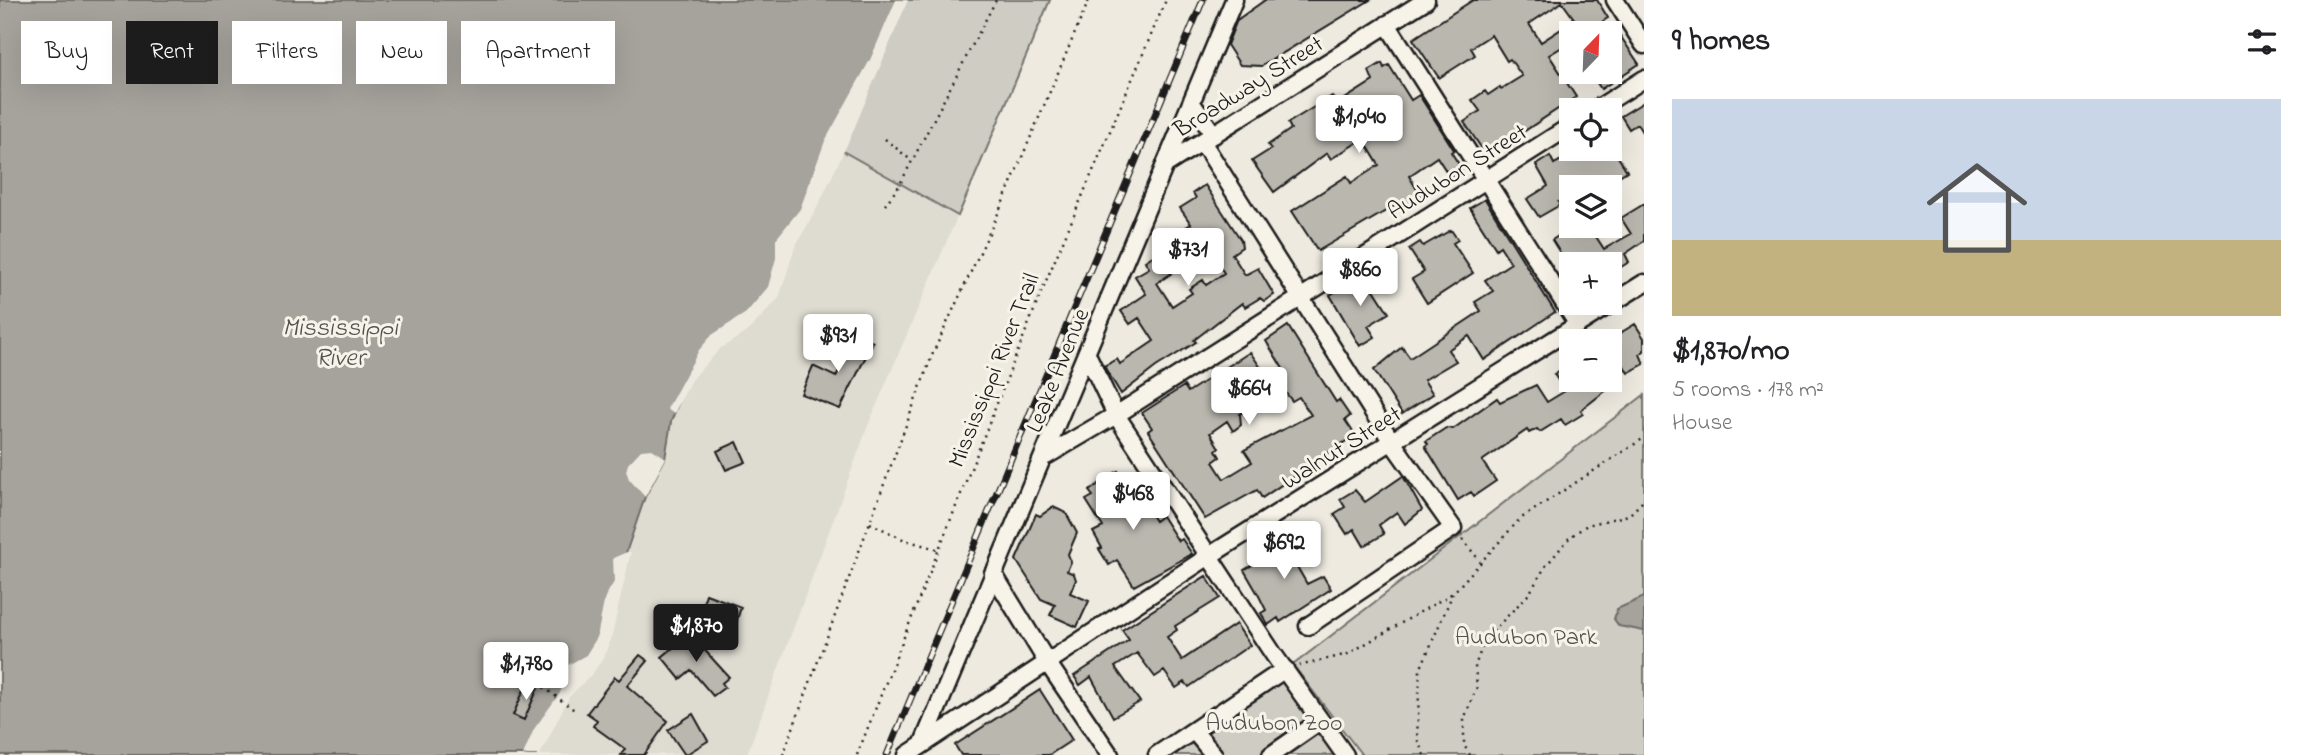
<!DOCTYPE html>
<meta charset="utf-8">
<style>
:root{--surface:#fff;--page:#f6f6f6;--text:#202124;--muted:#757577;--line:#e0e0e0;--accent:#1c1c1c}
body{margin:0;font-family:"Indie Flower",sans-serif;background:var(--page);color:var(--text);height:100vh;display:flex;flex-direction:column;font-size:26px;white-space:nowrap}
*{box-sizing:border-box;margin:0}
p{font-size:23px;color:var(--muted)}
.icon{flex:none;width:38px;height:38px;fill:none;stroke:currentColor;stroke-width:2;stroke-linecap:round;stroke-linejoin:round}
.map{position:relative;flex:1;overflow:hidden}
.sheet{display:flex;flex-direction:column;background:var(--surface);width:665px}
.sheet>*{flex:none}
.banner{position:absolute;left:21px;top:21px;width:665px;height:63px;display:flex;gap:14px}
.needle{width:46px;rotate:23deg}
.controls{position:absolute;left:1559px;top:21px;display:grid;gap:14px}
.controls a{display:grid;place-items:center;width:63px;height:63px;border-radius:0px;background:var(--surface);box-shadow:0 7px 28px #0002;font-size:35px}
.price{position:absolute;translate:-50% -60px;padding:0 16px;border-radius:7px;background:#fff;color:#222;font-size:23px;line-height:46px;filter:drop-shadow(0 2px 4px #0008)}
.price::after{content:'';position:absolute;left:50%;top:42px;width:21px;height:16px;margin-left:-10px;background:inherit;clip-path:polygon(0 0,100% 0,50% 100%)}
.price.selected{background:var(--accent);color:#fff}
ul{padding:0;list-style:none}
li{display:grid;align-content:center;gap:14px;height:371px;padding:0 28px}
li+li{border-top:2px solid var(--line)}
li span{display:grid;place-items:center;height:217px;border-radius:0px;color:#555}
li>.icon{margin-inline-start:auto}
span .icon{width:126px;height:126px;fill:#fffc;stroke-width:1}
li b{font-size:30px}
h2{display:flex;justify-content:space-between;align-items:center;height:84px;padding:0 28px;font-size:30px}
.tag{padding:0 24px;border-radius:0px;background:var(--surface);box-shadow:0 7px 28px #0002;font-size:24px;line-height:63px}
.tag.selected{background:var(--accent);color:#fff}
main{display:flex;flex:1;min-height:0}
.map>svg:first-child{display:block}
</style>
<main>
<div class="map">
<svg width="1644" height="755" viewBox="0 0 1644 755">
<rect width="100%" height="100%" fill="#eeeae0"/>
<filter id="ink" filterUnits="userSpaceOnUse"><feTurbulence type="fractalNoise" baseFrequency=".0143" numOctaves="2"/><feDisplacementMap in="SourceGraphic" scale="14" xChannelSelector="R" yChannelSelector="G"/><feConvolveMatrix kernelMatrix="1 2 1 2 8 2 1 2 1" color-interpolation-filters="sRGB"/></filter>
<g filter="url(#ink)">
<path fill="#dedbd1" d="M 1050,0 L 869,423 L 747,754 L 536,755 L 628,552 L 645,497 L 665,458 L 671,422 L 688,378 L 792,243 L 841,150 Z"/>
<path fill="#cfccc3" stroke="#767470" stroke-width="2" d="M 904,0 L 1050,0 L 958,216 L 841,150 Z
M 1644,395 L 1644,755 L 1362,755 L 1293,665 Z
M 1282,679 L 1339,755 L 1163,755 Z"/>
<path fill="#a6a39d" stroke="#6f6d69" stroke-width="2" d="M 0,0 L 904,0 L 792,243 L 778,296 L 719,345 L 688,379 L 671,422 L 665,459 L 645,497 L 626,553 L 616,602 L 536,755 L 0,755 Z
M 1644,597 L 1644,631 L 1619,626 L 1614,619 L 1617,609 Z"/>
<path fill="#eeeae0" d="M 896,0 L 908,0 L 851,136 L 818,206 L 795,247 L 779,298 L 747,332 L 721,348 L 691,380 L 674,414 L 667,409 L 699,350 L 712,335 L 746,313 L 768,287 L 776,258 L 776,239 L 800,209 L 825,141 L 870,60 Z
M 652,449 L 666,458 L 645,497 L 629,479 L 626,471 L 628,464 L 641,450 Z
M 627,552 L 631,552 L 612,635 L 604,657 L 592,674 L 569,697 L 540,755 L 523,755 L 534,729 L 560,693 L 568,665 L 586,655 L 597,637 L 605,597 L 614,582 L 613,558 Z"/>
<path fill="#bab7af" stroke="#1c1c1c" stroke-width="2" fill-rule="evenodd" d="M 1265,0 L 1370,0 L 1262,66 L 1240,65 L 1227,45 L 1237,20 Z
M 1473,0 L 1597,0 L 1608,18 L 1603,21 L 1611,33 L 1572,33 L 1572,41 L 1549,55 L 1576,97 L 1508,142 L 1500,142 L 1484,152 L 1464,122 L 1480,111 L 1472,100 L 1485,91 L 1488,95 L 1500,87 L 1501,89 L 1522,76 L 1510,59 L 1507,61 L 1491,35 L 1471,48 L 1475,55 L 1439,78 L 1413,39 ZM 1562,2 L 1575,20 L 1541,42 L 1529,24 Z
M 1619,34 L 1639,64 L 1601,89 L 1590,72 L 1610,72 L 1610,40 Z
M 1382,63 L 1384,68 L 1389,65 L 1411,100 L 1419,95 L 1454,150 L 1451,152 L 1462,169 L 1450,177 L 1437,157 L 1409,176 L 1422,198 L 1407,208 L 1403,201 L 1318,251 L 1292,211 L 1347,176 L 1351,183 L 1379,165 L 1363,139 L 1331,159 L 1327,153 L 1274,192 L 1252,161 L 1271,149 L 1268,145 L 1291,129 L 1288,123 L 1332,96 L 1337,104 L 1373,81 L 1369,71 Z
M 1644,102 L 1644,135 L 1637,124 L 1629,129 L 1621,116 Z
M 1581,149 L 1613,149 L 1627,171 L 1602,187 L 1596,180 L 1584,187 L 1572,187 L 1572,194 L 1558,202 L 1560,205 L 1539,217 L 1527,199 L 1548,186 L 1536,165 L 1550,156 L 1554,164 Z
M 1205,185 L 1241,240 L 1242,247 L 1232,254 L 1245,275 L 1258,268 L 1274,295 L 1264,301 L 1260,298 L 1245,307 L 1242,303 L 1194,340 L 1196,342 L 1156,367 L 1121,394 L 1104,366 L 1117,359 L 1120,364 L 1154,341 L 1139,318 L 1130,324 L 1121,311 L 1146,294 L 1135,276 L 1149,268 L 1145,261 L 1165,248 L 1159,238 L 1170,231 L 1173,235 L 1191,224 L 1180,208 L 1196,198 L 1193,193 ZM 1187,254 L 1196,266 L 1213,256 L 1224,273 L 1206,285 L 1203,280 L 1189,289 L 1192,293 L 1172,306 L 1157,283 L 1172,273 L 1168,266 Z
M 1485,199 L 1555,312 L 1484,360 L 1469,336 L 1448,350 L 1456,361 L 1424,380 L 1433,394 L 1402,414 L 1374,370 L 1402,347 L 1410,358 L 1481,311 L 1475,302 L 1493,291 L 1485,280 L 1511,263 L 1500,246 L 1496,249 L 1470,208 Z
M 1644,204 L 1644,241 L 1625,254 L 1629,262 L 1610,274 L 1610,264 L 1567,264 L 1552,240 L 1574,226 L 1589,226 L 1604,249 L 1631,234 L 1621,218 Z
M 1451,230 L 1458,240 L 1453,243 L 1473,273 L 1427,303 L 1412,279 L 1424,272 L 1409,249 L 1420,242 L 1423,246 Z
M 1364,274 L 1389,313 L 1368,326 L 1375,337 L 1360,346 L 1330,295 Z
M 1635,324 L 1644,338 L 1644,351 L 1640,354 L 1644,364 L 1628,373 L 1610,341 L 1607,341 Z
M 1288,326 L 1336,402 L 1339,400 L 1350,416 L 1345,420 L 1355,435 L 1262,498 L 1257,490 L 1205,519 L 1148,431 L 1152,428 L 1142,413 L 1184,386 L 1188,392 L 1250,352 L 1270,381 L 1285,372 L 1266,341 ZM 1282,388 L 1292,401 L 1299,397 L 1311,415 L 1244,450 L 1252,462 L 1224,479 L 1213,462 L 1220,457 L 1216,450 L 1219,448 L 1210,433 L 1227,421 L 1233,431 L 1241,425 L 1240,414 Z
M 850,332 L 873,342 L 840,409 L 801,394 L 813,366 L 836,377 L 845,357 L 840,355 Z
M 1572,363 L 1572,380 L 1603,380 L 1608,389 L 1581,410 L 1583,414 L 1565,425 L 1561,419 L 1540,432 L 1537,429 L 1529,433 L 1527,430 L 1482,461 L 1496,481 L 1474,496 L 1471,492 L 1458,500 L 1425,446 L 1428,444 L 1426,441 L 1446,428 L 1453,429 L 1497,398 L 1500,402 L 1536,385 L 1547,402 L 1565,391 L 1554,374 Z
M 737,442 L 746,462 L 726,470 L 717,451 Z
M 1118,471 L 1139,503 L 1142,501 L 1155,521 L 1162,516 L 1178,541 L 1182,539 L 1192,554 L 1134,586 L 1117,560 L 1109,565 L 1099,549 L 1102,548 L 1093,532 L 1103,527 L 1086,500 L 1093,496 L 1089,491 Z
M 1403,476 L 1422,510 L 1405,524 L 1397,512 L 1379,525 L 1384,534 L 1364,546 L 1354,529 L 1347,534 L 1334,514 L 1345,507 L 1340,499 L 1355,490 L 1365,502 Z
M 1053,507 L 1066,513 L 1077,533 L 1068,554 L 1071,562 L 1067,571 L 1074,574 L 1076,580 L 1070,593 L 1089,601 L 1077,627 L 1050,615 L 1055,605 L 1041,599 L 1016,560 L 1036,514 L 1040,516 Z
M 1299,537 L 1311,555 L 1296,565 L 1307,584 L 1323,576 L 1331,589 L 1280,622 L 1278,618 L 1268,625 L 1261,613 L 1266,610 L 1258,594 L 1244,570 L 1269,555 L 1266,550 L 1286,538 L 1289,543 Z
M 1206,576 L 1220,598 L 1175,626 L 1177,630 L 1167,637 L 1182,660 L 1236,624 L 1250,645 L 1189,687 L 1185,682 L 1176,688 L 1164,671 L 1155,677 L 1137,653 L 1115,667 L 1140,702 L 1113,717 L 1091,677 L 1080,685 L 1074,676 L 1129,640 L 1122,630 Z
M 706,594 L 741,607 L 736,623 L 700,612 Z
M 690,634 L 729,677 L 722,683 L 725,687 L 713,696 L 691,670 L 680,679 L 662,657 Z
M 640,655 L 648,661 L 627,686 L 668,721 L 644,755 L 621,755 L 625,749 L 593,726 L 597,720 L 587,713 L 615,677 L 619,680 Z
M 527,683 L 538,688 L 524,720 L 513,715 Z
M 1040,690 L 1072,740 L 1049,755 L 961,755 L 955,745 Z
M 693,714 L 708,741 L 685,755 L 668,730 Z"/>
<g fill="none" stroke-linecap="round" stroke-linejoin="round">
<g stroke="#1c1c1c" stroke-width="21">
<path id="minor" d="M 1615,0 L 1644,45
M 1387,24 L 1578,325
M 1191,102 L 1214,135
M 1595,110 L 1644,79
M 1203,143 L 1392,442 L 1453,528 L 1308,626
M 1165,165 L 1426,0
M 1087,354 L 1116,415 L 1274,655 L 1345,755
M 1046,456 L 1116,415 L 1572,125
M 993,573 L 1047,662 L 1110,755
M 1194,731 L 1214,755
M 923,743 L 1234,0
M 907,755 L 1209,556 L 1644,283
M 1157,755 L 1285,669
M 1271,755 L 1320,721"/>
</g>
<path stroke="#1c1c1c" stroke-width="2.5" stroke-dasharray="2 5" stroke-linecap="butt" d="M 885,139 L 912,161
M 885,205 L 899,186 L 996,0
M 870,523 L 905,540 L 940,550
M 1462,539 L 1480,561
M 1299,666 L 1348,654 L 1453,593
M 538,683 L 577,712
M 783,755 L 933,353 L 997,216 L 1089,0
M 857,755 L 1043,288 L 1166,0
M 1424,755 L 1417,739 L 1420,670 L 1453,593 L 1520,519 L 1644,438
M 1470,755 L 1464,745 L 1464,719 L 1477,687 L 1475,666 L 1485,639 L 1529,594 L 1545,567 L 1570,537 L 1587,525 L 1629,515 L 1644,500"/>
<use href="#minor" stroke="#f7f3e8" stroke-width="16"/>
<g stroke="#1c1c1c" stroke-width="7">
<path id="rail" d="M 887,755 L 1203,0"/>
</g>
<use href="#rail" stroke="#f7f3e8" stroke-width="4.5" stroke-dasharray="13" stroke-linecap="butt"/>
</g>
</g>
<g text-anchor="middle" stroke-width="6" stroke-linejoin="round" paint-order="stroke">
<g font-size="24" fill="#1c1c1c" stroke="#f7f3e8">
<text transform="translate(1248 86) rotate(-32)" y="8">Broadway Street</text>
<text transform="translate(1457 171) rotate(-32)" y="8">Audubon Street</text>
<text transform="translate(993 370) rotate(-68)" y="8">Mississippi River Trail</text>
<text transform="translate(1057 370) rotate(-68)" y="8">Leake Avenue</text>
<text transform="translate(1341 447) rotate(-32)" y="8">Walnut Street</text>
</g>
<g font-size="24" fill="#52514e" stroke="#f7f3e8">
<text x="1526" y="644">Audubon Park</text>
<text x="1274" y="730">Audubon Zoo</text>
</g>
<g font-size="26" font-style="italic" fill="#535250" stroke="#f7f3e8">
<text x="340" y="335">Mississippi<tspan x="340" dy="30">River</tspan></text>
</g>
</g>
</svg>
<div class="controls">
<a><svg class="needle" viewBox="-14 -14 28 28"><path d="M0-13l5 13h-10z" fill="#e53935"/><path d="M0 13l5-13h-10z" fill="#757577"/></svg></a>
<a><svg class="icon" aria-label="locate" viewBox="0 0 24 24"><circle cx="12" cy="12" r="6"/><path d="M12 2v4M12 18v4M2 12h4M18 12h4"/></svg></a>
<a><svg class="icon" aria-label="layers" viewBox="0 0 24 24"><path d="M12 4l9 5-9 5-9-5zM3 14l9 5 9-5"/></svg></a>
<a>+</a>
<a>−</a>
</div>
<b class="price" style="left:1359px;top:155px">$1,040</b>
<b class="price" style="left:1188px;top:288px">$731</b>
<b class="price" style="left:1360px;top:308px">$860</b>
<b class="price" style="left:838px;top:374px">$931</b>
<b class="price" style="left:1249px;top:427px">$664</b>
<b class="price" style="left:1133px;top:532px">$468</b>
<b class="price" style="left:1284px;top:581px">$692</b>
<b class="price selected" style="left:696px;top:664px">$1,870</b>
<b class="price" style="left:526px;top:702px">$1,780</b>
<div class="banner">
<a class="tag">Buy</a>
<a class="tag selected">Rent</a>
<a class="tag">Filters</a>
<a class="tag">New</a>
<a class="tag">Apartment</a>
</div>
</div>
<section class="sheet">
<h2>9 homes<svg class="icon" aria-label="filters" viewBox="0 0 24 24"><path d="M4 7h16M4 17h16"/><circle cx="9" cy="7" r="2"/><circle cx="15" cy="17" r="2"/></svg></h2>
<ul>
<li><span style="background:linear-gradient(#c9d6e8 65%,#c2b280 0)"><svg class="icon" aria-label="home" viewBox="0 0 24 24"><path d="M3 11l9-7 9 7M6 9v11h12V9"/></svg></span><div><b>$1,870/mo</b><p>5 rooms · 178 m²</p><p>House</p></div></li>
</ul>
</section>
</main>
